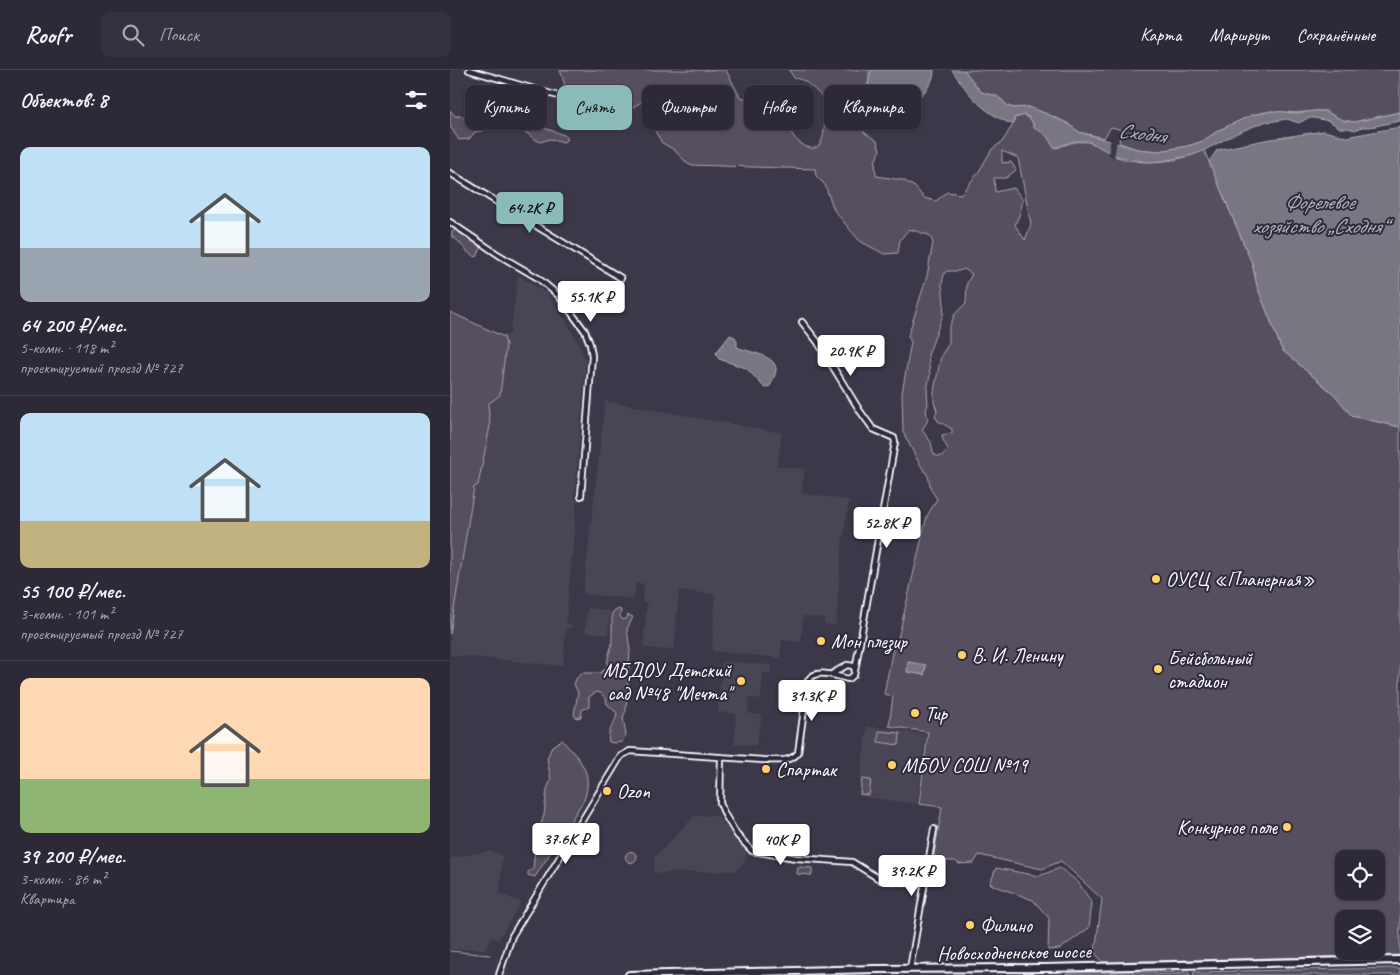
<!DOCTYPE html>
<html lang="ru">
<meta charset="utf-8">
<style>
:root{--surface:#2d2937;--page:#35313f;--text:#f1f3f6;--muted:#a7a6ad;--line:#484552;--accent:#8bbbb9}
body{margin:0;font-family:Caveat,sans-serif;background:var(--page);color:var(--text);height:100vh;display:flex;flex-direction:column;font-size:19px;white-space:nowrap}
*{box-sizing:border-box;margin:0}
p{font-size:16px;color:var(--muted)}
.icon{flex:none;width:28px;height:28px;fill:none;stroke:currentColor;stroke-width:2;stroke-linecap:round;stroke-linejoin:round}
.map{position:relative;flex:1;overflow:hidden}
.panel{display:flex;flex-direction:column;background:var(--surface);width:450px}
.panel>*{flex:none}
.banner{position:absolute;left:15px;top:15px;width:475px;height:45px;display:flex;gap:10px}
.fabs{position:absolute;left:885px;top:780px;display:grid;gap:10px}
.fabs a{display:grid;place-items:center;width:50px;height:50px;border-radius:10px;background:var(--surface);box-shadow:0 1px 4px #0004,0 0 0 1px var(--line);font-size:25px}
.price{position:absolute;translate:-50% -42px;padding:0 11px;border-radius:5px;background:#fff;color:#222;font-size:16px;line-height:32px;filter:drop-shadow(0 1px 2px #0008)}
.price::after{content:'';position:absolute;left:50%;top:30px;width:15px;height:11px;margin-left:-8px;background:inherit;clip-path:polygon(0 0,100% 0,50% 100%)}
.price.on{background:var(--accent);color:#111}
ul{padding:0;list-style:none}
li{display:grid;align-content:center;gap:10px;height:265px;padding:0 20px}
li+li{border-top:1px solid var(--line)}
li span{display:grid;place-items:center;height:155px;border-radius:10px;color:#555}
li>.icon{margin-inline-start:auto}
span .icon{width:90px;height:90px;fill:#fffc;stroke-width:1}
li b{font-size:21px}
h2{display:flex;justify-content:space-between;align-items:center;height:60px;padding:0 20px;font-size:21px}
.pill{padding:0 18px;border-radius:10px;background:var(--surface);box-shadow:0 1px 4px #0004,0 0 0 1px var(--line);font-size:18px;line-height:45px}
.pill.on{background:var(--accent);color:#111}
header{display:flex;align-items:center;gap:30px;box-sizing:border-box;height:70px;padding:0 25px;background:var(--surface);border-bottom:1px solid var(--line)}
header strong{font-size:24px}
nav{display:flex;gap:28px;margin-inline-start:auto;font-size:18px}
.search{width:350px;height:45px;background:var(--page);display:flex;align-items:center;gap:12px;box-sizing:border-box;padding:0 18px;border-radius:10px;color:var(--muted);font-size:19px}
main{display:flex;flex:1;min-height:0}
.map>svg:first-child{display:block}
</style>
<header>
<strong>Roofr</strong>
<div class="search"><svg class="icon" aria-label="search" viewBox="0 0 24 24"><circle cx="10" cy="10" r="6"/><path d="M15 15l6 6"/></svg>Поиск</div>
<nav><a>Карта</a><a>Маршрут</a><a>Сохранённые</a></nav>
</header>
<main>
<section class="panel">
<h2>Объектов: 8<svg class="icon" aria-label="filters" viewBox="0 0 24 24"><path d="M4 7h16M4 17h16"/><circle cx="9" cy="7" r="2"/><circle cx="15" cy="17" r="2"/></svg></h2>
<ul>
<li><span style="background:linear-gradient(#bfe0f5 65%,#9aa5b1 0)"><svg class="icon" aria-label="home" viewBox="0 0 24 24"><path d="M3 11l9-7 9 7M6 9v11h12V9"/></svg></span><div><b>64 200 ₽/мес.</b><p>5-комн. · 118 m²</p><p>проектируемый проезд № 727</p></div></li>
<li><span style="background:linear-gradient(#bfe0f5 70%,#c2b280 0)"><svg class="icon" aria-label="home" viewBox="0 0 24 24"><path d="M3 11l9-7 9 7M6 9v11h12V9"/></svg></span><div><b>55 100 ₽/мес.</b><p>3-комн. · 101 m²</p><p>проектируемый проезд № 727</p></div></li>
<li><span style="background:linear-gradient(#ffd9b3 65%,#8fb573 0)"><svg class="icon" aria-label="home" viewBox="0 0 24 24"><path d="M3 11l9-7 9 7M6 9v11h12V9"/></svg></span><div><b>39 200 ₽/мес.</b><p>3-комн. · 86 m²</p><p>Квартира</p></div></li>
</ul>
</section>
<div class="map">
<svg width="950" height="905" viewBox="0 0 950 905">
<rect width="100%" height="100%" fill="#3c3749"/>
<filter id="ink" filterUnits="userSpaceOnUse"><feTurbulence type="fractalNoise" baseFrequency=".02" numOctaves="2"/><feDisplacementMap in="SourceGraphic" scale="10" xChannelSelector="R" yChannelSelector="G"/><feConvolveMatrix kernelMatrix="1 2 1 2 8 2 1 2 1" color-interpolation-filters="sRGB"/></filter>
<g filter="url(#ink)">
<path fill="#494455" d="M 68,205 L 97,223 L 115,249 L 129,274 L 136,292 L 124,428 L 127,429 L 116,553 L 122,555 L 121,558 L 116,558 L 113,596 L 0,585 L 0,564 L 50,265 L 60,264 Z
M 155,331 L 332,363 L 327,396 L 355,399 L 351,423 L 399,430 L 391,484 L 386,556 L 374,554 L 374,548 L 353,546 L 351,572 L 332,570 L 330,588 L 262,581 L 265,524 L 229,521 L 224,580 L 193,578 L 197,533 L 192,532 L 194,514 L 186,513 L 184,529 L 133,524 Z
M 137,538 L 161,541 L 158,565 L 135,562 Z
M 272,591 L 321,595 L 321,603 L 313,603 L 311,629 L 299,628 L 298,643 L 312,645 L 306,676 L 284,674 L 286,644 L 268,642 Z
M 417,656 L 476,664 L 467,734 L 408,726 Z
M 267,745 L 295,780 L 296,790 L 285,801 L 204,803 L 204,788 L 244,746 Z
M 40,781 L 52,785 L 50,824 L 71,832 L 48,870 L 42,867 L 35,879 L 0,879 L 0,788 Z"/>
<path fill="#555060" stroke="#aaa8b0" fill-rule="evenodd" d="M 110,0 L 276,0 L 290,27 L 295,28 L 305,43 L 323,31 C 329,41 342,68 350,73 C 374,90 374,62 375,47 C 375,40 378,35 374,29 C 372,26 358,13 354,11 C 351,9 347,9 344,8 L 339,0 L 419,0 L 419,11 L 408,32 L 396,39 L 393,52 L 407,53 L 415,63 L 427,71 L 430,80 L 425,92 L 426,106 L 453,110 L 465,117 L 474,128 L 486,131 L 497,122 L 511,124 L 528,103 L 542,79 L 552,72 L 564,53 L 564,48 L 574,45 L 582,51 L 584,58 C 589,60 595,62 599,67 C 603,72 601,75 607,78 C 625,71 635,68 654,79 C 658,81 662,85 667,87 C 691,96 732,92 754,80 L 802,193 L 807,216 L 832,280 L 885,325 L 902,346 L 950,357 L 950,885 L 653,892 L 645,883 L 652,829 L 611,791 L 592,799 L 529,785 L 524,793 L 509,794 L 505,791 L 486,791 L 486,786 L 484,785 L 492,737 L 469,734 L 478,662 L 439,656 L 443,626 L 434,624 L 443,578 L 447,573 L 477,446 L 487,429 L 481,420 L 478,406 L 469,393 L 453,362 L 452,323 L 461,272 L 458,266 L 477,206 L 483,172 L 479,165 L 459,159 L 450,170 L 448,183 L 434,184 L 410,171 L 401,161 L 384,140 L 375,115 L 366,106 L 365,99 L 239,95 L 223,79 L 212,73 L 205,61 L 210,47 L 208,34 L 195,30 L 183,37 L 171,38 L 163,26 C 148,28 124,30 115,15 C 113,11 112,5 110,0 ZM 552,81 L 568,88 L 581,154 L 575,170 L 565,155 L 570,143 L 573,130 L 564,118 L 545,122 L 544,108 L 556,108 L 566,100 L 561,92 L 552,93 ZM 514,199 L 522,204 L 517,213 L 516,233 L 505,244 L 499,258 L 499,273 L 491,286 L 484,321 L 484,332 L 487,341 L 485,346 L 488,351 L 502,359 L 502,363 L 492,365 L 493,370 L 498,379 L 492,386 L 486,386 L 483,382 L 481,372 L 472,360 L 478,350 L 476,340 L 478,335 L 477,320 L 480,305 L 478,285 L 493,245 L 494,233 L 492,214 L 494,204 L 497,201 L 509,201 ZM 894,789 L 926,789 L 926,821 L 894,821 ZM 894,849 L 926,849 L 926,881 L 894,881 Z
M 514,0 L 950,0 L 950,42 L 904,52 L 892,50 L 875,41 L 865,41 L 846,43 L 821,41 L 802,45 L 769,60 L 753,71 L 738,76 L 709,81 L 687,79 L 670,73 L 669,69 L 672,64 L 669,59 L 661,57 L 654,68 L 629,62 L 617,53 L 597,44 L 579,37 L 563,38 L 558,36 L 551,29 L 531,22 Z
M 0,40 L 5,46 L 10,46 L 31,51 L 46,49 L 56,52 L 71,50 L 114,65 L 118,68 L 114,72 L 100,69 L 90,72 C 83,69 77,62 70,59 C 67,58 44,58 41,58 C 35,59 31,62 25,62 L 19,69 L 9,70 L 0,56 Z
M 4,160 L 6,160 L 32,176 L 27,187 C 16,186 12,171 2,167 L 2,162 Z
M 0,242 L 54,267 L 56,275 L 50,325 L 38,334 L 40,356 L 28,415 L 24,417 L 0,564 Z
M 166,539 L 171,540 L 170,546 L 173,550 L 176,549 L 178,545 L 183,547 L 177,559 L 180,580 L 176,640 L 173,648 L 176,665 L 172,672 L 164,673 L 159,672 C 156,660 166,654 167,643 L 157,634 L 156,629 L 151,623 L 146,622 L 139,627 L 139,637 L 132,640 L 131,647 L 126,648 L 124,644 L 128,623 L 124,614 L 126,609 L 132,603 L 150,603 L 157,598 L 158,588 L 162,573 L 162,543 Z
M 429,661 L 450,663 L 449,675 L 428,672 Z
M 112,670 C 130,690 144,702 134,730 L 85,807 L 78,805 L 78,802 L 83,799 L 86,769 L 94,745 L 97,719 L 101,710 L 97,689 L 102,676 Z
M 412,709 L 421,710 L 419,725 L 410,724 Z
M175.5 787a5.5 5.5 0 1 1 11 0a5.5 5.5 0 1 1-11 0Z
M 348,797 L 362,798 L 362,805 L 347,804 Z
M 546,798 L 589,806 L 610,798 L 628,812 L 642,833 L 639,858 L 610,879 L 598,880 L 599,848 L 583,830 L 540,814 Z
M 950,898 L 950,905 L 744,905 L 743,902 Z
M 676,902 L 739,902 L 740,905 L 616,905 L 617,903 Z"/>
<path fill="#797682" stroke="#afadb4" d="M 421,0 L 484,0 C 485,15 464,36 450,37 C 442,38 435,34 428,31 C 423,28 419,25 418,19 C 418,14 420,6 421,0 Z
M 502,0 L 514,0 L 531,22 L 547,26 L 558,36 L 563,38 L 579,37 L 597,44 L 617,53 L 629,62 L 687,79 L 709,81 L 738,76 L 753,71 L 769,60 L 802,45 L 822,41 L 846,43 L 865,41 L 875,41 L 892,50 L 904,52 L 950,42 L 950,51 L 920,57 L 912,57 L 905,60 L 898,58 L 890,58 L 879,51 L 864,48 L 858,48 L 849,53 L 837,49 L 819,52 L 817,51 L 787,63 L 751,82 L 739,86 L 712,91 L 697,92 L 666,86 L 638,71 L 624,71 L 604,78 C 597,66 597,64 584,58 L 582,51 L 576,45 L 564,48 L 564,53 L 562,54 C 533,43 519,25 502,0 Z
M 950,57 L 950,357 L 902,346 L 885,325 L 832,280 L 807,216 L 802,193 L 759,92 L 767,80 L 815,70 L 874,61 L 896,67 Z
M 280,265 L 285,267 L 287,271 L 287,277 C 297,282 328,285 326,301 C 325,306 322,312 320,316 L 315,318 L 296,298 L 269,289 L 266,283 Z
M 458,592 L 476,595 L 474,605 L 457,602 Z"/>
<path fill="#3c3749" d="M 661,68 L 667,70 L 664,88 L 658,84 Z"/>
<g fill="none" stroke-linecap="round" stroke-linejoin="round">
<path stroke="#afadb4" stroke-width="1" d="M 0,881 L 40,885"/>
<g stroke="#fff" stroke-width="8">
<path id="minor" d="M 19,0 L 139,35
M 0,103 L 171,208
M 0,152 L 49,185 L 88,208 L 108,225 L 135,261 L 140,274 L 142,286 L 131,426
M 352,252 L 367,271 L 410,341 L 423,359 L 444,368 L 445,372 L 405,601
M 271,687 L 270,733 L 275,745 L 287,765 L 302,781 L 346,788 L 402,792 L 431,810 L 474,814
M 460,899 L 484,759
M 49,905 L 62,866 L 171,686 L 180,681 L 313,690 C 326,690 339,693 348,683 L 358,610 C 367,597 387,607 399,609 L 404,605 L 405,600 L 403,596 L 397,595 L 382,604"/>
</g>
<g stroke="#fff" stroke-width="10">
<path id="secondary" d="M 179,905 L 426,899 L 594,898 L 950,890"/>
</g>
<use href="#minor" stroke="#2f2a3d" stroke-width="4.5"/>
<use href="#secondary" stroke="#2f2a3d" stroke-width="6"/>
</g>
</g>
<g fill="#ffd166" stroke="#2f2a3d" stroke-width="2">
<circle cx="706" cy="509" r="5"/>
<circle cx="371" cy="571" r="5"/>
<circle cx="512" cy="585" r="5"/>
<circle cx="708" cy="599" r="5"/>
<circle cx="291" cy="611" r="5"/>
<circle cx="465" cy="643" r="5"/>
<circle cx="442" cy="695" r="5"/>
<circle cx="316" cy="699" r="5"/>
<circle cx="157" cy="721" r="5"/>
<circle cx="837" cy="757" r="5"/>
<circle cx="520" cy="855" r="5"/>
</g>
<g text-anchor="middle" stroke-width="4" stroke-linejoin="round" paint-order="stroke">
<g font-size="20" fill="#fff" stroke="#2f2a3d" text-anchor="start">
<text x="716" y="516">ОУСЦ «Планерная»</text>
<text x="381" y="578">Мон плезир</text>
<text x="522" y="592">В. И. Ленину</text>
<text x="718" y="595">Бейсбольный<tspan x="718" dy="23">стадион</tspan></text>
<text x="281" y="607" text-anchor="end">МБДОУ Детский<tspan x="281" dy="23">сад №48 "Мечта"</tspan></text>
<text x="475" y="650">Тир</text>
<text x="452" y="702">МБОУ СОШ №19</text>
<text x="326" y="706">Спартак</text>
<text x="167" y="728">Ozon</text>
<text x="827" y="764" text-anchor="end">Конкурное поле</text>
<text x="530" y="862">Филино</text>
</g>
<g font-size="20" fill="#fff" stroke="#2f2a3d">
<text transform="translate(564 882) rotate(-1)" y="7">Новосходненское шоссе</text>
</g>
<g font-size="21" font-style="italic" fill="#b5b4ba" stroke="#2f2a3d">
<text transform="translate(692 63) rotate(8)" y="7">Сходня</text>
<text x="869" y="139">Форелевое<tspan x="869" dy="24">хозяйство „Сходня“</tspan></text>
</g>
</g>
</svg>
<div class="fabs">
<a><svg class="icon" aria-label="locate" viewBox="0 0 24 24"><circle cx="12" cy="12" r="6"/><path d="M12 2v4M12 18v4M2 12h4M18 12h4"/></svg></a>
<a><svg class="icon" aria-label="layers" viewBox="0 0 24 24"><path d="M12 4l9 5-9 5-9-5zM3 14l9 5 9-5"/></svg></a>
</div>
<b class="price on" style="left:80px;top:164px">64.2K ₽</b>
<b class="price" style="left:141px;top:253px">55.1K ₽</b>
<b class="price" style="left:401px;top:307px">20.9K ₽</b>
<b class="price" style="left:437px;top:479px">52.8K ₽</b>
<b class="price" style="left:362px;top:652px">31.3K ₽</b>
<b class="price" style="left:116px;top:795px">37.6K ₽</b>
<b class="price" style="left:331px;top:796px">40K ₽</b>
<b class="price" style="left:462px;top:827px">39.2K ₽</b>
<div class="banner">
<a class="pill">Купить</a>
<a class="pill on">Снять</a>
<a class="pill">Фильтры</a>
<a class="pill">Новое</a>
<a class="pill">Квартира</a>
</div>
</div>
</main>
